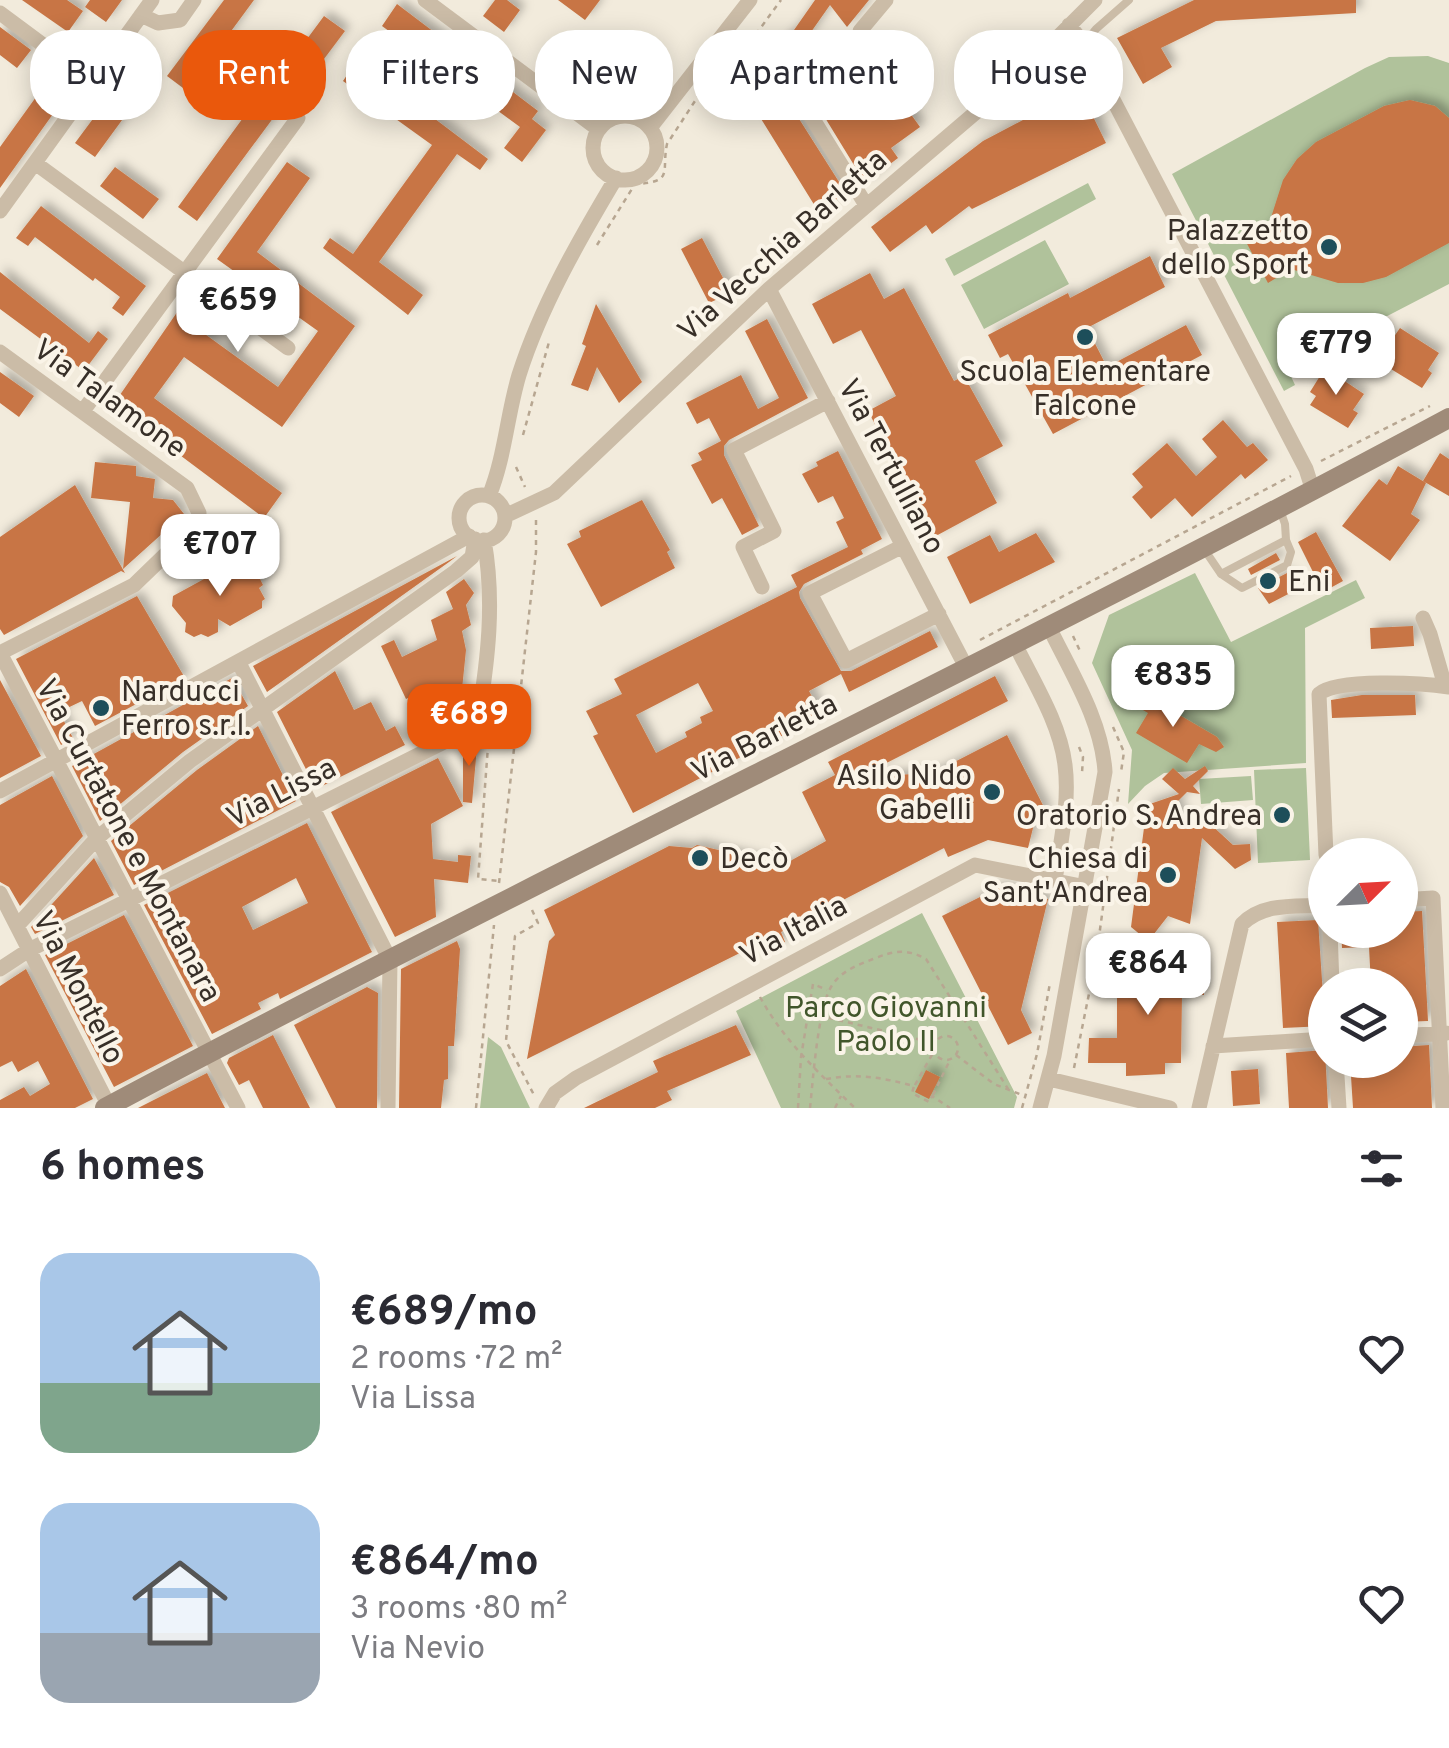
<!DOCTYPE html>
<meta charset="utf-8">
<style>
:root{--surface:#fff;--page:#f2f2f3;--text:#2b2b33;--muted:#7c7c81;--accent:#ea580c}
body{margin:0;font-family:Overpass,sans-serif;background:var(--page);color:var(--text);height:100vh;display:flex;flex-direction:column;font-size:38px;white-space:nowrap}
*{box-sizing:border-box;margin:0}
p{font-size:32px;color:var(--muted)}
.icon{flex:none;width:55px;height:55px;fill:none;stroke:currentColor;stroke-width:2;stroke-linecap:round;stroke-linejoin:round}
.map{position:relative;height:1108px;overflow:hidden}
.side{display:flex;flex-direction:column;background:var(--surface);flex:1}
.side>*{flex:none}
.top-card{position:absolute;left:30px;top:30px;width:1390px;height:90px;display:flex;gap:20px}
.needle{width:65px;rotate:66deg}
.buttons{position:absolute;left:1308px;top:838px;display:grid;gap:20px}
.buttons a{display:grid;place-items:center;width:110px;height:110px;border-radius:50%;background:var(--surface);box-shadow:0 5px 25px #0003;font-size:50px}
.price{position:absolute;translate:-50% -85px;padding:0 22px;border-radius:20px;background:#fff;color:#222;font-size:32px;line-height:65px;filter:drop-shadow(0 2px 5px #0008)}
.price::after{content:'';position:absolute;left:50%;top:60px;width:30px;height:22px;margin-left:-15px;background:inherit;clip-path:polygon(0 0,100% 0,50% 100%)}
.price.active{background:var(--accent);color:#fff}
ul{padding:0;list-style:none}
li{display:flex;align-items:center;gap:30px;height:250px;padding:0 40px}
li span{display:grid;place-items:center;flex:none;width:280px;height:200px;border-radius:30px;color:#555}
li>.icon{margin-inline-start:auto}
span .icon{width:120px;height:120px;fill:#fffc;stroke-width:1}
li b{font-size:42px}
h2{display:flex;justify-content:space-between;align-items:center;height:120px;padding:0 40px;font-size:42px}
.tag{padding:0 35px;border-radius:40px;background:var(--surface);box-shadow:0 5px 25px #0003;font-size:35px;line-height:90px}
.tag.active{background:var(--accent);color:#fff}
.map>svg:first-child{display:block}
</style>
<div class="map">
<svg width="1449" height="1108" viewBox="0 0 1449 1108">
<defs>
<filter id="shadow"><feDropShadow dx="5.5" dy="-5.5" stdDeviation="5" flood-color="#0004"/></filter>
</defs>
<rect width="100%" height="100%" fill="#f2ebdc"/>
<path fill="#b0c29b" d="M 1428,56 L 1449,63 L 1449,284 L 1287,368 L 1295,385 L 1284,391 L 1172,174 L 1365,68 L 1389,57 Z
M 1088,183 L 1096,199 L 954,276 L 945,259 Z
M 1045,240 L 1069,284 L 984,329 L 961,285 Z
M 1195,573 L 1231,642 L 1356,580 L 1365,598 L 1305,628 L 1306,763 L 1164,773 L 1145,786 L 1128,804 L 1132,750 L 1092,663 L 1109,615 Z
M 1306,768 L 1310,860 L 1258,863 L 1254,770 Z
M 1251,776 L 1253,800 L 1201,804 L 1199,779 Z
M 922,913 L 1017,1097 L 1014,1108 L 781,1108 L 736,1011 Z
M 488,1037 L 501,1047 L 530,1108 L 480,1108 Z"/>
<path fill="#c87544" fill-rule="evenodd" filter="url(#shadow)" d="M 22,0 L 67,0 L 83,11 L 68,32 Z
M 90,0 L 122,0 L 106,22 L 85,7 Z
M 224,0 L 254,0 L 187,91 L 167,76 Z
M 495,0 L 507,0 L 520,10 L 504,32 L 483,16 Z
M 558,0 L 600,0 L 585,20 Z
M 815,0 L 869,0 L 847,27 L 830,5 L 804,42 L 826,68 L 804,83 L 779,44 L 794,30 Z
M 1194,0 L 1356,0 L 1356,13 L 1216,21 L 1161,48 L 1172,67 L 1143,84 L 1117,38 Z
M 397,4 L 538,111 L 532,119 L 546,130 L 522,162 L 504,148 L 520,127 L 382,26 Z
M 324,16 L 345,31 L 309,79 L 305,75 L 197,221 L 178,207 L 286,59 L 290,62 Z
M 0,27 L 31,50 L 17,68 L 0,55 Z
M 859,42 L 920,127 L 891,148 L 898,158 L 865,183 L 816,103 L 840,86 L 826,66 Z
M 357,60 L 488,159 L 480,170 L 457,154 L 379,262 L 423,295 L 408,315 L 323,248 L 330,238 L 353,254 L 432,145 L 343,81 Z
M 136,61 L 155,75 L 95,157 L 75,143 Z
M 763,62 L 846,193 L 818,211 L 742,88 Z
M 49,79 L 68,93 L 0,188 L 0,147 Z
M 1080,90 L 1106,143 L 972,209 L 969,206 L 932,234 L 926,225 L 890,252 L 871,227 L 983,141 Z
M 1410,100 L 1435,106 L 1449,118 L 1449,243 L 1386,277 L 1363,283 L 1338,283 L 1291,269 L 1268,283 L 1245,240 L 1268,227 L 1283,180 L 1297,159 L 1316,142 L 1384,106 Z
M 287,162 L 310,178 L 257,252 L 355,326 L 282,427 L 184,357 L 154,398 L 282,493 L 264,518 L 113,405 L 180,308 L 206,328 L 202,332 L 278,387 L 318,331 L 217,259 Z
M 115,167 L 159,199 L 143,219 L 100,186 Z
M 41,206 L 146,286 L 123,316 L 112,308 L 120,297 L 95,278 L 93,281 L 35,237 L 28,246 L 16,238 Z
M 702,238 L 731,293 L 709,303 L 681,249 Z
M 1150,256 L 1165,287 L 1087,328 L 1107,367 L 1186,325 L 1202,355 L 1053,434 L 1008,354 L 1000,358 L 988,335 L 1068,293 L 1070,298 Z
M 0,272 L 89,343 L 98,331 L 108,339 L 84,371 L 0,309 Z
M 870,273 L 884,299 L 904,288 L 954,381 L 964,376 L 1003,446 L 975,461 L 997,503 L 934,537 L 868,411 L 896,396 L 861,330 L 833,344 L 812,304 Z
M 596,304 L 642,382 L 619,403 L 597,367 L 588,391 L 571,385 L 586,346 L 582,344 Z
M 767,319 L 808,398 L 729,440 L 724,446 L 724,455 L 759,526 L 742,535 L 722,498 L 712,504 L 691,465 L 702,460 L 698,453 L 721,441 L 709,418 L 697,424 L 686,403 L 741,375 L 758,409 L 779,398 L 745,331 Z
M 1400,328 L 1439,353 L 1428,370 L 1432,373 L 1422,388 L 1386,366 L 1392,357 L 1384,351 Z
M 1325,368 L 1364,394 L 1353,410 L 1358,413 L 1348,428 L 1310,405 L 1316,396 L 1310,392 Z
M 0,372 L 34,396 L 19,417 L 0,403 Z
M 1223,420 L 1247,447 L 1253,443 L 1268,460 L 1245,479 L 1241,474 L 1192,517 L 1175,498 L 1151,519 L 1132,497 L 1143,487 L 1132,474 L 1167,443 L 1196,476 L 1217,457 L 1202,439 Z
M 838,451 L 882,539 L 861,550 L 863,554 L 804,584 L 799,592 L 800,598 L 841,671 L 851,671 L 930,631 L 938,647 L 849,692 L 841,674 L 809,691 L 822,715 L 633,813 L 593,736 L 598,734 L 586,711 L 622,694 L 614,679 L 797,587 L 791,575 L 848,547 L 836,522 L 844,518 L 833,496 L 818,503 L 802,474 L 818,466 L 816,462 ZM 698,683 L 713,711 L 700,717 L 702,723 L 685,732 L 687,737 L 656,753 L 636,715 Z
M 1440,453 L 1449,459 L 1449,496 L 1423,481 Z
M 95,462 L 136,466 L 136,476 L 155,479 L 153,498 L 173,500 L 184,514 L 123,569 L 130,502 L 91,498 Z
M 1398,466 L 1426,483 L 1411,514 L 1420,520 L 1390,561 L 1342,526 L 1379,479 L 1387,485 Z
M 75,485 L 125,573 L 121,571 L 4,635 L 0,629 L 0,537 Z
M 642,500 L 670,550 L 667,552 L 675,568 L 601,607 L 567,544 L 581,537 L 579,531 Z
M 1316,532 L 1343,581 L 1323,592 L 1298,542 Z
M 1036,533 L 1055,562 L 970,604 L 947,557 L 990,535 L 999,552 Z
M 1276,553 L 1280,560 L 1251,575 L 1248,569 Z
M 248,555 L 263,585 L 259,588 L 265,599 L 262,601 L 262,608 L 230,626 L 218,619 L 218,632 L 208,637 L 201,634 L 194,637 L 185,632 L 186,623 L 172,606 L 173,596 Z
M 457,556 L 449,562 L 267,692 L 253,666 Z
M 1287,573 L 1296,590 L 1269,604 L 1258,588 Z
M 464,579 L 474,593 L 466,605 L 471,625 L 462,631 L 466,650 L 459,719 L 436,730 L 419,693 L 406,699 L 381,646 L 394,640 L 402,657 L 437,640 L 431,620 L 453,609 L 446,592 Z
M 137,596 L 185,678 L 95,726 L 82,701 L 59,712 L 73,738 L 61,745 L 16,659 Z
M 1413,626 L 1414,646 L 1371,649 L 1370,628 Z
M 335,671 L 354,710 L 371,702 L 386,731 L 395,726 L 405,745 L 316,789 L 277,712 Z
M 995,676 L 1008,701 L 859,777 L 933,773 L 1007,735 L 1047,813 L 1035,820 L 1028,848 L 988,840 L 948,857 L 944,848 L 781,932 L 785,942 L 775,947 L 770,938 L 527,1059 L 549,941 L 555,935 L 544,910 L 669,846 L 692,848 L 697,845 L 783,865 L 826,841 L 802,792 L 835,775 L 828,762 Z
M 232,678 L 248,706 L 183,752 L 100,821 L 72,766 Z
M 0,680 L 41,756 L 0,778 Z
M 1140,692 L 1217,737 L 1224,747 L 1216,752 L 1199,744 L 1187,763 L 1136,733 L 1148,713 L 1133,704 L 1133,695 Z
M 1362,695 L 1415,695 L 1416,715 L 1332,718 L 1331,700 Z
M 258,726 L 296,801 L 134,885 L 111,841 L 197,770 Z
M 478,736 L 472,803 L 463,802 L 463,745 Z
M 438,758 L 463,806 L 431,824 L 433,859 L 458,862 L 458,855 L 471,856 L 468,883 L 434,879 L 436,917 L 395,937 L 331,812 Z
M 1205,766 L 1208,771 L 1193,786 L 1200,794 L 1187,792 L 1176,803 L 1187,824 L 1207,821 L 1233,845 L 1250,844 L 1251,860 L 1235,869 L 1202,838 L 1190,924 L 1168,916 L 1150,939 L 1142,936 L 1131,927 L 1147,805 L 1179,794 L 1162,779 L 1173,768 L 1185,779 Z
M 52,776 L 83,836 L 20,906 L 9,887 L 0,882 L 0,805 Z
M 307,823 L 372,952 L 280,999 L 278,993 L 258,1003 L 261,1009 L 212,1034 L 144,905 ZM 296,878 L 308,903 L 253,930 L 242,907 Z
M 94,858 L 114,895 L 35,934 L 31,927 Z
M 1000,887 L 1048,899 L 1021,1010 L 1032,1033 L 1008,1045 L 942,916 Z
M 1422,911 L 1428,1021 L 1400,1022 L 1400,985 L 1371,985 L 1369,947 L 1342,948 L 1341,930 L 1400,930 L 1400,912 Z
M 124,915 L 193,1046 L 114,1087 L 45,955 Z
M 1318,920 L 1325,1026 L 1283,1028 L 1277,922 Z
M 457,941 L 460,949 L 454,1046 L 448,1046 L 448,1079 L 444,1080 L 441,1108 L 399,1108 L 401,969 Z
M 1117,966 L 1204,966 L 1204,995 L 1182,995 L 1181,1063 L 1165,1063 L 1165,1074 L 1126,1076 L 1126,1063 L 1088,1063 L 1089,1038 L 1117,1038 Z
M 26,969 L 93,1099 L 75,1108 L 0,1108 L 0,1100 L 24,1087 L 30,1096 L 50,1084 L 38,1061 L 18,1072 L 12,1061 L 0,1067 L 0,986 Z
M 367,987 L 378,993 L 377,1108 L 336,1108 L 294,1025 Z
M 736,1025 L 751,1055 L 667,1091 L 672,1100 L 655,1108 L 584,1108 L 658,1072 L 653,1061 Z
M 273,1035 L 310,1108 L 263,1108 L 249,1080 L 239,1085 L 227,1063 L 229,1058 Z
M 1429,1045 L 1432,1108 L 1353,1108 L 1350,1060 L 1400,1060 L 1400,1047 Z
M 1325,1050 L 1328,1108 L 1289,1108 L 1286,1053 Z
M 1258,1069 L 1260,1104 L 1233,1106 L 1231,1071 Z
M 926,1070 L 940,1077 L 929,1099 L 915,1092 Z
M 207,1073 L 225,1108 L 138,1108 Z"/>
<g fill="none" stroke-linecap="round" stroke-linejoin="round">
<path stroke="#b7a691" stroke-width="2.5" stroke-dasharray="5 5" stroke-linecap="butt" d="M 725,59 L 751,41 L 781,0
M 597,245 L 635,184 C 675,182 661,172 667,144 L 708,81
M 523,435 L 549,342
M 1321,461 L 1430,406
M 516,467 L 525,487
M 1073,636 L 1080,651
M 980,640 L 1291,476
M 1113,727 L 1124,752 L 1121,772
M 489,733 L 478,879 L 498,881
M 1079,747 L 1083,757 L 1082,773
M 499,883 L 536,552 L 536,518
M 532,910 L 538,923 L 515,936 L 506,1041 L 534,1095
M 760,997 C 784,1041 819,1073 855,1108
M 809,1013 L 934,1043
M934 1048a12 12 0 1 1 24 0a12 12 0 1 1-24 0Z
M 956,1055 L 994,1084 L 1022,1095
M 1074,1068 L 1096,959 L 1119,789
M 826,1079 C 858,1073 884,1078 914,1086 L 912,1093 L 929,1102 L 932,1096 L 950,1108
M 915,1085 L 933,1053
M 933,1095 L 949,1062
M 476,1108 L 494,925
M 798,1108 L 801,1057 L 813,984 L 827,990
M 810,1108 C 813,1081 818,1003 833,984 C 843,970 858,965 873,959 C 893,951 907,948 926,959 L 1010,1092
M 835,1108 L 841,1096
M 1022,1108 L 1037,1054 L 1050,983"/>
<path stroke="#cbbca7" stroke-width="8" d="M 1084,44 L 1096,29 L 1129,0
M 1204,549 L 1221,574 L 1286,540 L 1285,524 L 1279,507
M 1221,574 L 1242,588 L 1287,565 L 1291,552 L 1286,540"/>
<path stroke="#cbbca7" stroke-width="15" d="M 425,0 L 598,129
M 0,13 L 93,82
M 141,15 L 158,23 L 180,20 L 194,0
M 1069,25 L 1084,44 L 1306,469 L 1313,491
M 860,31 L 886,0
M 772,53 L 866,205
M593 148a32 32 0 1 1 64 0a32 32 0 1 1-64 0Z
M 650,128 L 750,0
M 35,163 L 288,348
M 0,211 L 152,0
M 769,289 L 967,669
M 0,352 L 187,488 L 199,513 L 196,525 L 134,585 L 0,653
M 83,411 L 298,118
M459 518a23 23 0 1 1 46 0a23 23 0 1 1-46 0Z
M 489,496 C 505,457 507,415 519,375 C 541,306 579,240 616,178
M 505,516 L 554,493 L 769,289 L 1022,73 L 1095,0
M 903,546 L 810,593 L 846,661 L 939,614
M 762,587 L 743,547 L 774,531 L 734,450 L 828,401
M 1423,618 L 1430,634 L 1445,686
M 1015,644 C 1033,681 1060,723 1065,765 C 1070,803 1060,844 1055,881
M 0,653 L 238,1108
M 239,663 L 390,960 L 388,1108
M 0,791 L 469,536
M 1326,855 L 1319,694 C 1337,678 1423,683 1449,687
M 0,893 L 109,1106
M 1400,900 L 1433,898 L 1443,1108
M 17,926 L 96,839 L 190,761 L 456,571 L 472,557 L 475,539
M 1330,930 L 1332,985
M 0,969 L 29,950 L 460,734 L 478,720 C 488,660 495,601 484,540
M 1400,1036 L 1446,1033
M 1213,1046 L 1325,1039
M 1336,1060 L 1339,1108
M 1049,1079 L 1170,1108
M 546,1108 L 555,1093 L 576,1078 L 975,865 L 1086,887
M 1040,1108 L 1054,1056 L 1105,772 C 1102,720 1070,671 1048,625
M 1199,1108 L 1242,924 C 1264,902 1296,907 1325,905"/>
<path stroke="#9f8b79" stroke-width="20" d="M 105,1108 C 550,871 1006,656 1449,418"/>
</g>
<g fill="#1d4e5a" stroke="#faf4e8" stroke-width="4">
<circle cx="1329" cy="247" r="10"/>
<circle cx="1085" cy="337" r="10"/>
<circle cx="1268" cy="581" r="10"/>
<circle cx="101" cy="708" r="10"/>
<circle cx="992" cy="792" r="10"/>
<circle cx="1282" cy="815" r="10"/>
<circle cx="700" cy="858" r="10"/>
<circle cx="1168" cy="875" r="10"/>
</g>
<g text-anchor="middle" stroke-width="8" stroke-linejoin="round" paint-order="stroke">
<g font-size="30" fill="#372f28" stroke="#faf4e8" text-anchor="end">
<text x="1309" y="240">Palazzetto<tspan x="1309" dy="34">dello Sport</tspan></text>
<text x="1085" y="381" text-anchor="middle">Scuola Elementare<tspan x="1085" dy="34">Falcone</tspan></text>
<text x="1288" y="591" text-anchor="start">Eni</text>
<text x="121" y="701" text-anchor="start">Narducci<tspan x="121" dy="34">Ferro s.r.l.</tspan></text>
<text x="972" y="785">Asilo Nido<tspan x="972" dy="34">Gabelli</tspan></text>
<text x="1262" y="825">Oratorio S. Andrea</text>
<text x="720" y="868" text-anchor="start">Decò</text>
<text x="1148" y="868">Chiesa di<tspan x="1148" dy="34">Sant'Andrea</tspan></text>
</g>
<g font-size="30" fill="#372f28" stroke="#faf4e8">
<text transform="translate(782 245) rotate(-42)" y="10">Via Vecchia Barletta</text>
<text transform="translate(110 398) rotate(36)" y="10">Via Talamone</text>
<text transform="translate(892 466) rotate(62)" y="10">Via Tertulliano</text>
<text transform="translate(764 737) rotate(-27)" y="10">Via Barletta</text>
<text transform="translate(281 792) rotate(-27)" y="10">Via Lissa</text>
<text transform="translate(129 840) rotate(62)" y="10">Via Curtatone e Montanara</text>
<text transform="translate(793 930) rotate(-28)" y="10">Via Italia</text>
<text transform="translate(79 987) rotate(63)" y="10">Via Montello</text>
</g>
<g font-size="30" fill="#41562b" stroke="#faf4e8">
<text x="886" y="1017">Parco Giovanni<tspan x="886" dy="34">Paolo II</tspan></text>
</g>
</g>
</svg>
<div class="buttons">
<a><svg class="needle" viewBox="-14 -14 28 28"><path d="M0-13l5 13h-10z" fill="#e53935"/><path d="M0 13l5-13h-10z" fill="#7c7c81"/></svg></a>
<a><svg class="icon" aria-label="layers" viewBox="0 0 24 24"><path d="M12 4l9 5-9 5-9-5zM3 14l9 5 9-5"/></svg></a>
</div>
<b class="price" style="left:238px;top:355px">€659</b>
<b class="price" style="left:1336px;top:398px">€779</b>
<b class="price" style="left:220px;top:599px">€707</b>
<b class="price" style="left:1173px;top:730px">€835</b>
<b class="price active" style="left:469px;top:769px">€689</b>
<b class="price" style="left:1148px;top:1018px">€864</b>
<div class="top-card">
<a class="tag">Buy</a>
<a class="tag active">Rent</a>
<a class="tag">Filters</a>
<a class="tag">New</a>
<a class="tag">Apartment</a>
<a class="tag">House</a>
</div>
</div>
<section class="side">
<h2>6 homes<svg class="icon" aria-label="filters" viewBox="0 0 24 24"><path d="M4 7h16M4 17h16"/><circle cx="9" cy="7" r="2"/><circle cx="15" cy="17" r="2"/></svg></h2>
<ul>
<li><span style="background:linear-gradient(#a9c7e8 65%,#7fa58c 0)"><svg class="icon" aria-label="home" viewBox="0 0 24 24"><path d="M3 11l9-7 9 7M6 9v11h12V9"/></svg></span><div><b>€689/mo</b><p>2 rooms · 72 m²</p><p>Via Lissa</p></div><svg class="icon" aria-label="heart" viewBox="0 0 24 24"><path d="M12 20l-8-8c-3-5 5-10 8-4 3-6 11-1 8 4z"/></svg></li>
<li><span style="background:linear-gradient(#a9c7e8 65%,#9aa5b1 0)"><svg class="icon" aria-label="home" viewBox="0 0 24 24"><path d="M3 11l9-7 9 7M6 9v11h12V9"/></svg></span><div><b>€864/mo</b><p>3 rooms · 80 m²</p><p>Via Nevio</p></div><svg class="icon" aria-label="heart" viewBox="0 0 24 24"><path d="M12 20l-8-8c-3-5 5-10 8-4 3-6 11-1 8 4z"/></svg></li>
</ul>
</section>
